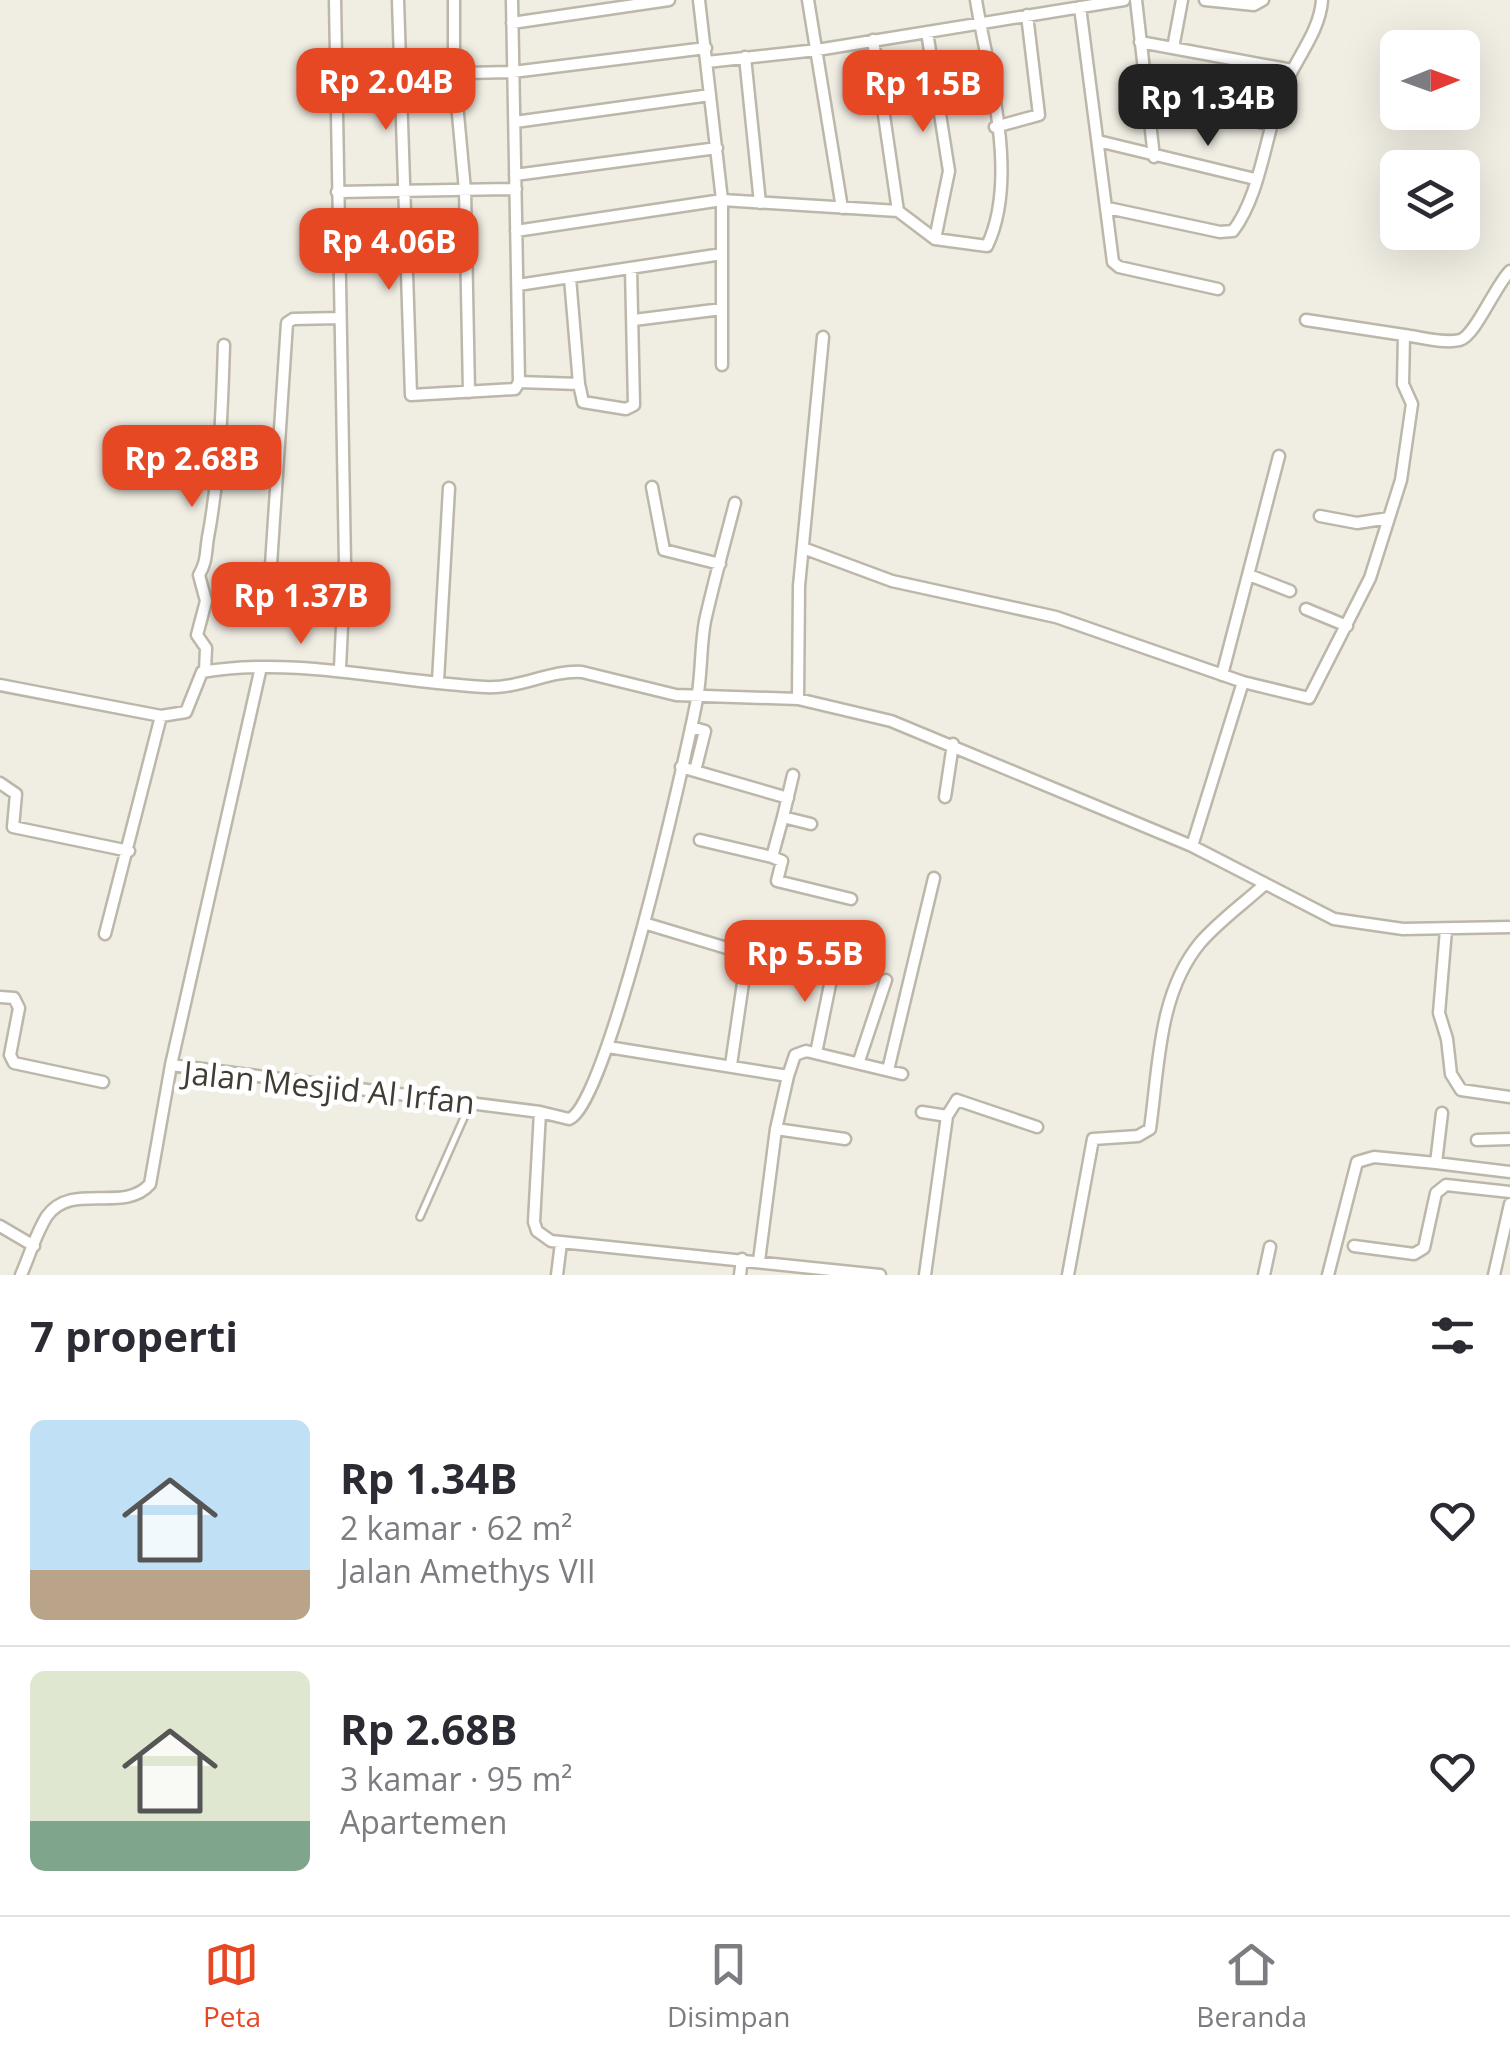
<!DOCTYPE html>
<html lang="id">
<meta charset="utf-8">
<style>
:root{--surface:#fff;--page:#f2f2f3;--text:#2b2b33;--muted:#7c7c81;--line:#e1e1e2;--accent:#e64824}
body{margin:0;font-family:"Open Sans",sans-serif;background:var(--page);color:var(--text);height:100vh;display:flex;flex-direction:column;font-size:38px;white-space:nowrap}
*{box-sizing:border-box;margin:0}
p{font-size:32px;color:var(--muted)}
.icon{flex:none;width:55px;height:55px;fill:none;stroke:currentColor;stroke-width:2;stroke-linecap:round;stroke-linejoin:round}
.map{position:relative;height:1275px;overflow:hidden}
.sheet{display:flex;flex-direction:column;background:var(--surface);flex:1}
.sheet>*{flex:none}
.needle{width:65px;rotate:89deg}
.controls{position:absolute;left:1380px;top:30px;display:grid;gap:20px}
.controls a{display:grid;place-items:center;width:100px;height:100px;border-radius:15px;background:var(--surface);box-shadow:0 10px 40px #0002;font-size:50px}
.price{position:absolute;translate:-50% -85px;padding:0 22px;border-radius:20px;background:var(--accent);color:#fff;font-size:32px;line-height:65px;filter:drop-shadow(0 2px 5px #0008)}
.price::after{content:'';position:absolute;left:50%;top:60px;width:30px;height:22px;margin-left:-15px;background:inherit;clip-path:polygon(0 0,100% 0,50% 100%)}
.price.on{background:#222;color:#fff}
ul{padding:0;list-style:none}
li{display:flex;align-items:center;gap:30px;height:250px;padding:0 30px}
li+li{border-top:2px solid var(--line)}
li span{display:grid;place-items:center;flex:none;width:280px;height:200px;border-radius:15px;color:#555}
li>.icon{margin-inline-start:auto}
span .icon{width:120px;height:120px;fill:#fffc;stroke-width:1}
li b{font-size:42px}
h2{display:flex;justify-content:space-between;align-items:center;height:120px;padding:0 30px;font-size:42px}
.tabs{display:flex;justify-content:space-around;align-items:center;height:140px;border-top:2px solid var(--line);background:var(--surface);font-size:28px;color:var(--muted)}
.tabs a{display:grid;justify-items:center;gap:5px}
.tabs .on{color:var(--accent)}
.map>svg:first-child{display:block}
</style>
<div class="map">
<svg width="1510" height="1275" viewBox="0 0 1510 1275">
<rect width="100%" height="100%" fill="#f0ede3"/>
<g fill="none" stroke-linecap="round" stroke-linejoin="round">
<g stroke="#bdb7aa" stroke-width="10">
<path id="lane" d="M 420,1217 L 470,1104"/>
</g>
<g stroke="#bdb7aa" stroke-width="15">
<path id="street" d="M 335,0 L 345,564 L 340,668
M 398,0 L 411,395 L 515,389 L 519,382
M 454,0 L 454,71 L 465,190 L 469,392
M 512,0 L 519,382
M 699,0 L 722,200 L 722,365
M 808,0 L 842,208
M 1136,0 L 1154,157
M 1205,0 L 1254,5 L 1263,0
M 1080,7 L 1113,262 L 1119,267 L 1218,289
M 512,23 L 669,0
M 927,32 L 949,171 L 935,239
M 873,40 L 898,211
M 1140,42 L 1292,70
M 1173,48 L 1182,0
M 745,57 L 760,203
M 707,62 L 817,50 L 1124,0
M 335,76 L 513,72 L 706,48
M 1147,96 L 1272,125
M 515,122 L 710,95
M 995,127 L 1039,115 L 1027,15
M 1098,141 L 1255,179
M 515,175 L 717,148
M 337,192 L 516,189
M 1108,208 L 1220,232 L 1233,231 C 1261,194 1265,135 1282,92 C 1293,62 1320,33 1322,0
M 516,231 L 722,200 L 898,211 L 935,239 L 987,246 C 1020,177 988,74 976,0
M 518,285 L 722,254
M 634,320 L 722,309
M 1404,335 C 1420,337 1444,344 1460,340 C 1475,336 1495,286 1510,271
M 519,382 L 579,384 L 570,278
M 579,384 L 583,402 L 626,409 L 634,405 L 631,268
M 652,487 L 664,550 L 720,564
M 1320,516 L 1357,523 L 1389,518
M 803,548 L 892,581 L 1056,617 L 1243,682
M 271,565 L 287,323 L 293,319 L 340,318
M 1249,575 L 1290,591
M 1306,609 L 1347,626
M 205,671 L 206,648 L 197,635 L 206,601 L 199,575 C 208,560 205,550 209,532 C 220,469 222,409 224,345
M 1222,675 L 1279,456
M 438,681 L 449,488
M 0,685 L 161,716 L 186,712 L 202,672 C 298,656 390,682 485,687 C 521,689 549,670 582,672 L 676,695 L 798,699 L 891,721 L 1192,846 L 1334,919 L 1403,929 L 1510,927
M 798,699 L 799,586 L 823,337
M 691,727 L 705,731 L 695,771
M 681,767 L 788,798
M 793,775 L 783,817 L 811,824
M 0,783 L 16,794 L 13,827 L 129,851
M 945,797 L 953,744
M 700,840 L 772,857 L 783,817
M 1192,846 L 1243,682 L 1309,698 L 1370,578 L 1401,480 L 1412,404 L 1403,384 L 1404,335 L 1306,320
M 772,857 L 782,861 L 777,881 L 851,899
M 647,924 L 800,970
M 1446,930 L 1439,1013 L 1447,1039 L 1451,1074 L 1461,1090 L 1510,1097
M 105,934 L 161,716
M 0,997 L 14,998 L 19,1008 L 10,1055 L 14,1063 L 103,1082
M 608,1047 L 788,1076 L 795,1055 L 806,1051 L 902,1074
M 816,1053 L 834,965
M 859,1061 L 886,980
M 171,1065 L 261,667
M 731,1065 L 743,983
M 888,1070 L 934,878
M 540,1112 L 569,1119 C 607,1107 685,760 696,704 C 702,677 700,648 705,621 C 714,581 725,542 735,503
M 922,1112 L 947,1116 L 925,1275
M 1442,1113 L 1436,1163 L 1510,1172
M 947,1116 L 957,1100 L 1037,1127
M 776,1129 L 845,1139
M 1477,1140 L 1510,1139
M 0,1226 L 34,1246
M 1354,1246 L 1414,1254 L 1424,1248 L 1436,1193 L 1446,1185 L 1510,1192
M 759,1261 L 776,1129 L 788,1076
M 21,1275 C 29,1257 36,1233 47,1216 C 72,1181 124,1214 150,1184 L 171,1065 L 540,1112 L 534,1222 L 537,1231 L 551,1241 L 880,1275
M 557,1275 L 561,1243
M 740,1275 L 742,1259
M 1068,1275 L 1093,1139 L 1138,1136 L 1150,1129 C 1159,1066 1158,994 1200,943 C 1219,921 1243,904 1264,885
M 1264,1275 L 1270,1247
M 1328,1275 L 1357,1162 L 1374,1157 L 1436,1163
M 1494,1275 L 1510,1204"/>
</g>
<use href="#lane" stroke="#fff" stroke-width="5"/>
<use href="#street" stroke="#fff" stroke-width="10"/>
</g>
<g text-anchor="middle" stroke-width="10" stroke-linejoin="round" paint-order="stroke">
<g font-size="32" fill="#413c34" stroke="#fff">
<text transform="translate(329 1088) rotate(6)" y="11">Jalan Mesjid Al Irfan</text>
</g>
</g>
</svg>
<div class="controls">
<a><svg class="needle" viewBox="-14 -14 28 28"><path d="M0-13l5 13h-10z" fill="#e53935"/><path d="M0 13l5-13h-10z" fill="#7c7c81"/></svg></a>
<a><svg class="icon" aria-label="layers" viewBox="0 0 24 24"><path d="M12 4l9 5-9 5-9-5zM3 14l9 5 9-5"/></svg></a>
</div>
<b class="price" style="left:386px;top:133px">Rp 2.04B</b>
<b class="price" style="left:923px;top:135px">Rp 1.5B</b>
<b class="price on" style="left:1208px;top:149px">Rp 1.34B</b>
<b class="price" style="left:389px;top:293px">Rp 4.06B</b>
<b class="price" style="left:192px;top:510px">Rp 2.68B</b>
<b class="price" style="left:301px;top:647px">Rp 1.37B</b>
<b class="price" style="left:805px;top:1005px">Rp 5.5B</b>
</div>
<section class="sheet">
<h2>7 properti<svg class="icon" aria-label="filters" viewBox="0 0 24 24"><path d="M4 7h16M4 17h16"/><circle cx="9" cy="7" r="2"/><circle cx="15" cy="17" r="2"/></svg></h2>
<ul>
<li><span style="background:linear-gradient(#bfe0f5 75%,#b9a48a 0)"><svg class="icon" aria-label="home" viewBox="0 0 24 24"><path d="M3 11l9-7 9 7M6 9v11h12V9"/></svg></span><div><b>Rp 1.34B</b><p>2 kamar · 62 m²</p><p>Jalan Amethys VII</p></div><svg class="icon" aria-label="heart" viewBox="0 0 24 24"><path d="M12 20l-8-8c-3-5 5-10 8-4 3-6 11-1 8 4z"/></svg></li>
<li><span style="background:linear-gradient(#dfe7d0 75%,#7fa58c 0)"><svg class="icon" aria-label="home" viewBox="0 0 24 24"><path d="M3 11l9-7 9 7M6 9v11h12V9"/></svg></span><div><b>Rp 2.68B</b><p>3 kamar · 95 m²</p><p>Apartemen</p></div><svg class="icon" aria-label="heart" viewBox="0 0 24 24"><path d="M12 20l-8-8c-3-5 5-10 8-4 3-6 11-1 8 4z"/></svg></li>
</ul>
</section>
<nav class="tabs">
<a class="on"><svg class="icon" aria-label="map" viewBox="0 0 24 24"><path d="M3 6l6-2 6 2 6-2v14l-6 2-6-2-6 2zM9 4v14M15 6v14"/></svg>Peta</a>
<a><svg class="icon" aria-label="saved" viewBox="0 0 24 24"><path d="M7 4h10v16l-5-4-5 4z"/></svg>Disimpan</a>
<a><svg class="icon" aria-label="home" viewBox="0 0 24 24"><path d="M3 11l9-7 9 7M6 9v11h12V9"/></svg>Beranda</a>
</nav>
